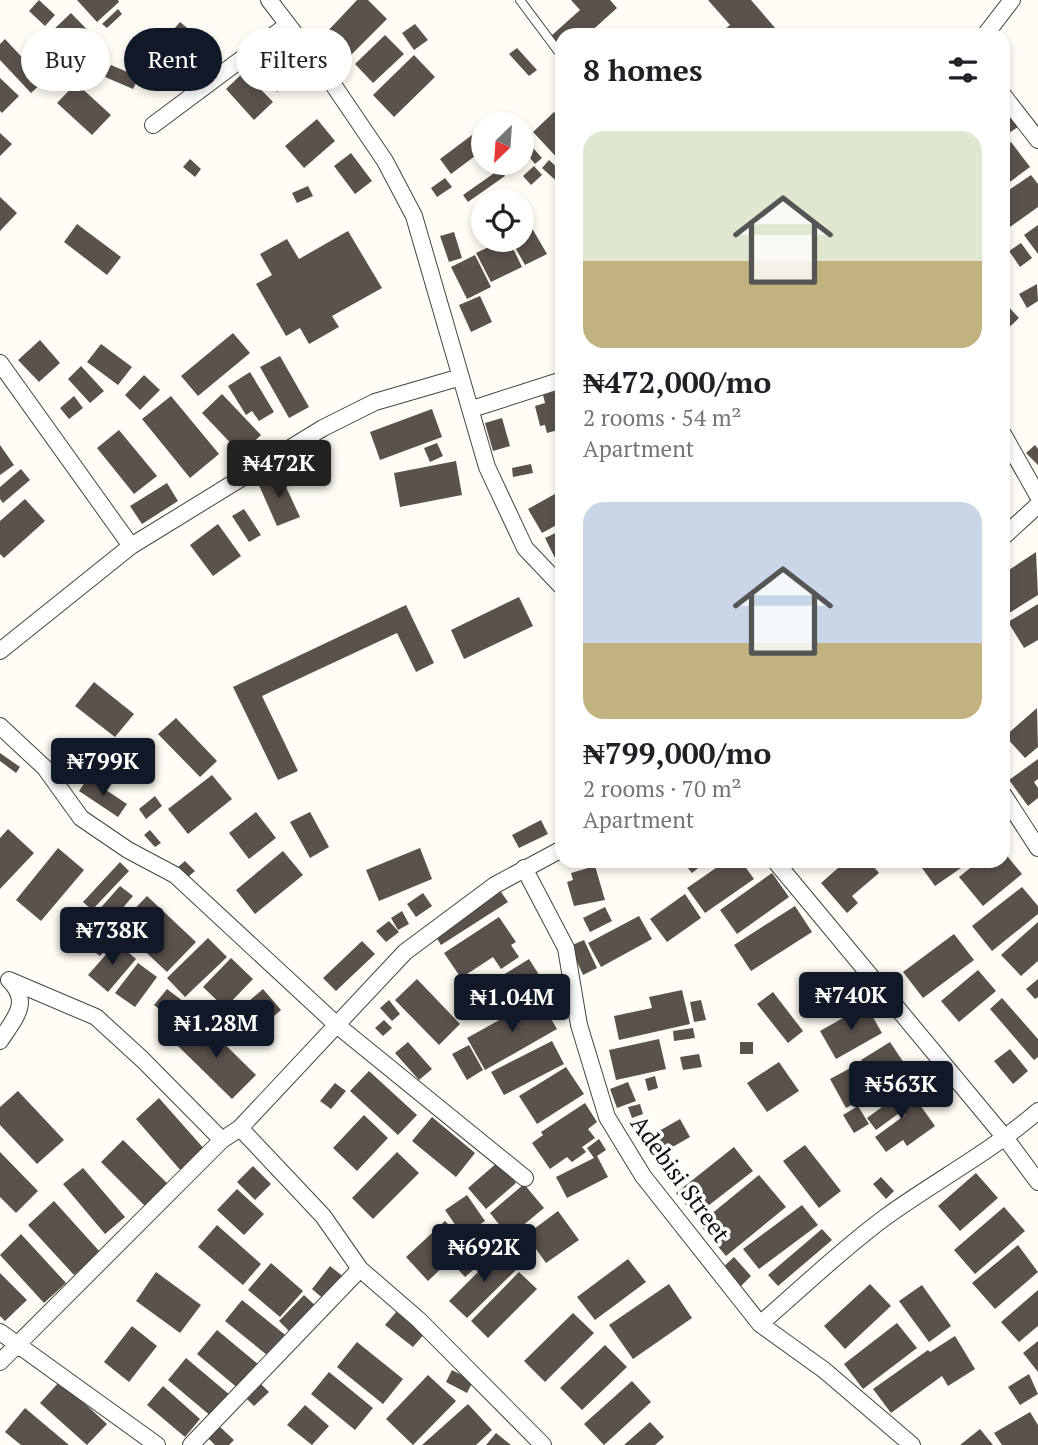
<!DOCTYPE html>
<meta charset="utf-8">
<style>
:root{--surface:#fff;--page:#f2f2f2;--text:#202124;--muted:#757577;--accent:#111827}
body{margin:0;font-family:"PT Serif",serif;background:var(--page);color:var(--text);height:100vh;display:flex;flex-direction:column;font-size:26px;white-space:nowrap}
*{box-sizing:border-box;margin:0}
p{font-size:23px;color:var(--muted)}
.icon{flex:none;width:38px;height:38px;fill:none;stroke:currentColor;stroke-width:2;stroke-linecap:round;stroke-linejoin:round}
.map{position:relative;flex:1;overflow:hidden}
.details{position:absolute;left:555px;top:28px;width:455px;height:840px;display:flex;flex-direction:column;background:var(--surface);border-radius:21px;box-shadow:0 4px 10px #0003}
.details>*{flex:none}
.top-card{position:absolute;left:21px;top:28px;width:429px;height:63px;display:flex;gap:14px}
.needle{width:46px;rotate:205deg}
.fabs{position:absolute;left:471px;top:112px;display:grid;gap:14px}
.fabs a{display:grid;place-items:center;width:63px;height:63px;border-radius:50%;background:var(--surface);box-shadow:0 4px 10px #0003;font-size:35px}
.price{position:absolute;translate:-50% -60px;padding:0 16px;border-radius:7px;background:var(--accent);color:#fff;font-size:23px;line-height:46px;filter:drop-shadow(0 2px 4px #0008)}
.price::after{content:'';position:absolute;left:50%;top:42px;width:21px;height:16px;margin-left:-10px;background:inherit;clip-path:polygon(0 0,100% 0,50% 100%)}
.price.active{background:#222;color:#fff}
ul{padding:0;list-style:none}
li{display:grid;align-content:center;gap:14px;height:371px;padding:0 28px}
li span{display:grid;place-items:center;height:217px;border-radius:21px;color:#555}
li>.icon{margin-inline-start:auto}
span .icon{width:126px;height:126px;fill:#fffc;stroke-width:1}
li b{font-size:30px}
h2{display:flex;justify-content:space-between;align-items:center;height:84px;padding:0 28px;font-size:30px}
.chip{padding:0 24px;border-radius:32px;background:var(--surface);box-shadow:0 4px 10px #0003;font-size:24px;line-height:63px}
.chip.active{background:var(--accent);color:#fff}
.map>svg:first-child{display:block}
</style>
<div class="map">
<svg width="1038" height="1445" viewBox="0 0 1038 1445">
<rect width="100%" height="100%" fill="#fffdf5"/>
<path fill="#5a524d" d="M 39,0 L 55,15 L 45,26 L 29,11 Z
M 77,0 L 118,0 L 119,2 L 97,22 Z
M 357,0 L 368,0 L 387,19 L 348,58 L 324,35 Z
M 571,0 L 610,0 L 617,8 L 587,35 L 562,35 L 562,47 L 551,36 L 580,10 Z
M 708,0 L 751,0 L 776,29 L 769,35 L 718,35 L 730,25 Z
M 118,9 L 122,14 L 107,28 L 102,24 Z
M 71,13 L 102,45 L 82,63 L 52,31 Z
M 180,22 L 197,36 L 191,43 L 174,29 Z
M 415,24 L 428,40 L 414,50 L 402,33 Z
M 385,35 L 404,54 L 373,83 L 355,64 Z
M 143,36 L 177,69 L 159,87 L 125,53 Z
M 5,39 L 44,81 L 31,93 L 0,60 L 0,44 Z
M 517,48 L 537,70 L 529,76 L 509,54 Z
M 39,49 L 57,67 L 50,74 L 31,56 Z
M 414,55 L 435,77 L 394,117 L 373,95 Z
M 111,65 L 139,77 L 133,89 L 105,77 Z
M 244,72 L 273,102 L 254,120 L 226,89 Z
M 284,75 L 289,80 L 277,92 L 272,87 Z
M 0,78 L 19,96 L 2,113 L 0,111 Z
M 76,83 L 111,115 L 92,135 L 57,103 Z
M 1005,106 L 1018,127 L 1003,137 L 1003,108 Z
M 554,112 L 562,120 L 562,163 L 533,132 Z
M 317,119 L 335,141 L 304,168 L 285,146 Z
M 480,129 L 483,150 L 451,174 L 440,159 Z
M 0,133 L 12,144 L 0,156 Z
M 526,140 L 542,158 L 535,164 L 522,148 Z
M 1011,142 L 1030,167 L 1003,187 L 1003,147 Z
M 351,153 L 372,181 L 355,194 L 334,166 Z
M 190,159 L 201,169 L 195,177 L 183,167 Z
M 549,160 L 562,172 L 562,186 L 542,168 Z
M 534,166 L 542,175 L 531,185 L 523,176 Z
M 500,169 L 505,176 L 468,202 L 463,195 Z
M 1031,175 L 1038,184 L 1038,207 L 1003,232 L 1003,194 Z
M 445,178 L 452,187 L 437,197 L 431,188 Z
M 308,186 L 313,196 L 297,203 L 292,193 Z
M 0,197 L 17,213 L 0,231 Z
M 529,223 L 547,254 L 525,265 L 511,240 L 522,240 L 522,227 Z
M 77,224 L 121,257 L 107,275 L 64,242 Z
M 1038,225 L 1038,254 L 1024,235 Z
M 348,231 L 382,288 L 332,316 L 339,327 L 309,344 L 300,328 L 286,336 L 256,284 L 272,275 L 260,254 L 287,239 L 299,259 Z
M 454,232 L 462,258 L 449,262 L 440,236 Z
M 503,240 L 509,240 L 522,267 L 491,282 L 476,253 Z
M 1021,243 L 1032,258 L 1020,267 L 1009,251 Z
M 475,255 L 491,287 L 467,299 L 451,267 Z
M 1037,284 L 1038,301 L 1027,308 L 1019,294 Z
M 480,296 L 492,322 L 471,332 L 459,305 Z
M 1003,301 L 1019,318 L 1003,333 Z
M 233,333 L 250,353 L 198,396 L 181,376 Z
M 40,340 L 60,363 L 39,382 L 18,360 Z
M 101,344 L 132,367 L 118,385 L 87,362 Z
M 280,356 L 309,407 L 289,418 L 260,367 Z
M 81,366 L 104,391 L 90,403 L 68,379 Z
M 250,372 L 274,412 L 259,421 L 252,411 L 246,415 L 228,386 Z
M 144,375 L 160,390 L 140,410 L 125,395 Z
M 561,390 L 562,429 L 547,433 L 545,425 L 540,426 L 535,406 L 545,403 L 543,395 Z
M 222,394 L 261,435 L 241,454 L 202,413 Z
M 74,396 L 83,408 L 69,419 L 60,408 Z
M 171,396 L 219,454 L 190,478 L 142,419 Z
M 432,409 L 442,437 L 380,460 L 370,432 Z
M 502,418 L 510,446 L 493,451 L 485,423 Z
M 119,430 L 157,476 L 134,494 L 97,448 Z
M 437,443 L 443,456 L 430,462 L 424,448 Z
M 0,445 L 14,465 L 0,475 Z
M 1035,445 L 1038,449 L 1038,465 L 1026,453 Z
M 456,461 L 462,495 L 400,507 L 394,473 Z
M 531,464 L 533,473 L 513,477 L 512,468 Z
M 21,469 L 30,480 L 3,503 L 0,499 L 0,487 Z
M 280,474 L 300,517 L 277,526 L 258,483 Z
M 167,483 L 178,501 L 142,524 L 130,506 Z
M 562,490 L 562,522 L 542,533 L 528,509 Z
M 25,499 L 45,521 L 4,558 L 0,554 L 0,521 Z
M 244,509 L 261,535 L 249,542 L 232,516 Z
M 218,524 L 241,556 L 213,576 L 190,545 Z
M 562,530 L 562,565 L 559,566 L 545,538 Z
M 1036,552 L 1038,595 L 1003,617 L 1003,574 Z
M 519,597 L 533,626 L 464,659 L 451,630 Z
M 1038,604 L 1038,640 L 1024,648 L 1008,622 Z
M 406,605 L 434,663 L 416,672 L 397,633 L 262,696 L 298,771 L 278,780 L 233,687 Z
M 94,682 L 134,714 L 115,737 L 75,706 Z
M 1037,708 L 1038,747 L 1025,758 L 1005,736 Z
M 176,718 L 217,761 L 200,777 L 158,734 Z
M 145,744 L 154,753 L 129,778 L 120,770 Z
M 0,753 L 20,767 L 16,773 L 0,761 Z
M 1038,759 L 1038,779 L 1034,782 L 1038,788 L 1038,798 L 1028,806 L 1009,780 Z
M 212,775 L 232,799 L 188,834 L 168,809 Z
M 88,778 L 127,804 L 118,817 L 79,791 Z
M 155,796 L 162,806 L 146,819 L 139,809 Z
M 256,812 L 276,838 L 249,859 L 229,833 Z
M 310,812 L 329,847 L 310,858 L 290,822 Z
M 541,820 L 548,834 L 519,848 L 512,835 Z
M 8,829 L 34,853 L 0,889 L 0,838 Z
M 150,830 L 161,843 L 155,847 L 144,835 Z
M 58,848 L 84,870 L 41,921 L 16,900 Z
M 420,848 L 432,879 L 379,901 L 366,870 Z
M 283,851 L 303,875 L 255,914 L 236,890 Z
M 1003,851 L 1022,874 L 983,906 L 959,877 L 979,861 L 1003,861 Z
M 185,861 L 195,871 L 188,877 L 178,867 Z
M 682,861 L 707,861 L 692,873 Z
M 726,861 L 741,861 L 754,879 L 705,913 L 687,888 Z
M 846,861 L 869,861 L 879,873 L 852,896 L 858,903 L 847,913 L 821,883 Z
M 917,861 L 971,861 L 935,886 Z
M 120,862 L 129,871 L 92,910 L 83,902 Z
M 595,866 L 605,900 L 574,906 L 567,882 L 573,880 L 571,873 Z
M 772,873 L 789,897 L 737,934 L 720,910 Z
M 120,886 L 133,896 L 102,932 L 89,921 Z
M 1022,887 L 1038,906 L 1038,914 L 992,951 L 972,926 Z
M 499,889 L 508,902 L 441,945 L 433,932 Z
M 423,893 L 432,906 L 416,917 L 407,904 Z
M 685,894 L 701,918 L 667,942 L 650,919 Z
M 147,896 L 196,942 L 167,972 L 118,926 Z
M 795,906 L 812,932 L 751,971 L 734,945 Z
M 605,907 L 612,921 L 590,932 L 583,918 Z
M 402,911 L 409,924 L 398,930 L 391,918 Z
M 639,916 L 652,939 L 601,967 L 588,943 Z
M 499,917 L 516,942 L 511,945 L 519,957 L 501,969 L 493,957 L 461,978 L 444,953 Z
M 389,921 L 399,932 L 386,942 L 376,931 Z
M 1038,922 L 1038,961 L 1021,976 L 1001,955 Z
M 112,925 L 121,934 L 114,942 L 104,933 Z
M 95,930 L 111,943 L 100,956 L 84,944 Z
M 954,934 L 974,960 L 923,998 L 903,972 Z
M 208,938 L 227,957 L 185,997 L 167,978 Z
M 584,940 L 597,968 L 583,975 L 570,946 Z
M 362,941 L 375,954 L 336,991 L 323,978 Z
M 117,942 L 136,959 L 108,992 L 88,975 Z
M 231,958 L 253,979 L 225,1008 L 203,987 Z
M 529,959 L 543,981 L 487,1015 L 474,993 Z
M 138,963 L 157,977 L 135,1007 L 115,993 Z
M 978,970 L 996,991 L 959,1022 L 941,1001 Z
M 417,979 L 460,1024 L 439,1045 L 395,1000 Z
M 1038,979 L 1038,997 L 1035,999 L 1026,989 Z
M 167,989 L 188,1005 L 175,1022 L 154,1005 Z
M 263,989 L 281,1010 L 244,1042 L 226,1021 Z
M 682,990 L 690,1024 L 619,1040 L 614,1016 L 652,1008 L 649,997 Z
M 773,992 L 803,1031 L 788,1043 L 757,1004 Z
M 539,998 L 557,1029 L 485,1070 L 467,1038 Z
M 1002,998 L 1038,1039 L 1038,1057 L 1034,1060 L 990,1009 Z
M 389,1000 L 400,1014 L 392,1021 L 380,1008 Z
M 701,1000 L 706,1020 L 694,1022 L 690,1002 Z
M 866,1005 L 882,1033 L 836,1059 L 820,1031 Z
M 384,1020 L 392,1028 L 383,1036 L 375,1028 Z
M 201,1021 L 256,1075 L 232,1099 L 177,1045 Z
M 693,1028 L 695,1038 L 674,1041 L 673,1031 Z
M 659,1039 L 666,1069 L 616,1080 L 609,1050 Z
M 552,1041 L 564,1064 L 504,1095 L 491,1072 Z
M 408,1042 L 432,1069 L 419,1080 L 395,1053 Z
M 740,1042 L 753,1042 L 753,1054 L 740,1054 Z
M 890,1042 L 908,1069 L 879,1087 L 861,1060 Z
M 469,1045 L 483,1070 L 467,1080 L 452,1054 Z
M 1010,1049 L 1028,1071 L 1013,1084 L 994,1061 Z
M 699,1054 L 702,1067 L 683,1070 L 680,1057 Z
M 779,1062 L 799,1091 L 767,1112 L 747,1083 Z
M 858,1064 L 873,1094 L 846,1108 L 830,1079 Z
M 566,1067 L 584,1094 L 537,1124 L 519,1096 Z
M 369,1071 L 417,1115 L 398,1135 L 350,1091 Z
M 655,1076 L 658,1088 L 648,1091 L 645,1079 Z
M 628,1082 L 636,1101 L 617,1108 L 610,1089 Z
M 335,1083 L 346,1091 L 331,1109 L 320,1101 Z
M 908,1088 L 935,1126 L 907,1146 L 903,1140 L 886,1152 L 875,1137 L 905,1115 L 902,1111 L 876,1130 L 867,1118 Z
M 18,1091 L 64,1140 L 37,1164 L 0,1125 L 0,1107 Z
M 159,1098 L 206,1151 L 182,1172 L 136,1119 Z
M 585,1103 L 597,1122 L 588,1129 L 595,1138 L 582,1147 L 586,1152 L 572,1162 L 567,1157 L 550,1169 L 532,1143 L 543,1135 L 541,1132 Z
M 640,1104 L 643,1114 L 632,1118 L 628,1107 Z
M 858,1106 L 869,1124 L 854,1133 L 843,1115 Z
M 364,1115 L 388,1138 L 357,1171 L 333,1148 Z
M 432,1117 L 475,1153 L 456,1177 L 412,1141 Z
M 680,1119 L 690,1137 L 655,1157 L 645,1139 Z
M 599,1139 L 606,1150 L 597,1156 L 608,1177 L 567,1198 L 556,1177 L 594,1158 L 587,1148 Z
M 123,1140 L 168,1184 L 145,1206 L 101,1162 Z
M 805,1145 L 841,1191 L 819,1208 L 783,1161 Z
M 734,1147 L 753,1171 L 695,1216 L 676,1193 Z
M 0,1152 L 38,1191 L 16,1213 L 0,1197 Z
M 397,1152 L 419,1173 L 373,1219 L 352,1198 Z
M 498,1162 L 516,1183 L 486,1209 L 468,1188 Z
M 253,1166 L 271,1184 L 255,1200 L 237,1182 Z
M 83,1168 L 125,1217 L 105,1234 L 63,1184 Z
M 976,1173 L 998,1198 L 960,1231 L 938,1206 Z
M 759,1175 L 786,1207 L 726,1256 L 699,1224 Z
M 881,1177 L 894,1191 L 886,1199 L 873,1184 Z
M 524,1184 L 544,1208 L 509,1237 L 490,1213 Z
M 237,1189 L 264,1214 L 244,1235 L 217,1210 Z
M 467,1195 L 485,1221 L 463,1236 L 445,1210 Z
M 54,1201 L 100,1252 L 74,1275 L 28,1225 Z
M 802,1205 L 818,1225 L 759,1269 L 743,1249 Z
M 1004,1207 L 1025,1231 L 975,1274 L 954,1250 Z
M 558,1211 L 579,1240 L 546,1263 L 526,1235 Z
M 445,1221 L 467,1244 L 428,1281 L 406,1257 Z
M 217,1225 L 261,1264 L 243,1285 L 198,1247 Z
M 822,1229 L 832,1240 L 778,1286 L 768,1275 Z
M 492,1230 L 504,1243 L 465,1277 L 453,1264 Z
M 21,1234 L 66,1283 L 44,1303 L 0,1255 Z
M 1018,1245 L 1038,1272 L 995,1309 L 972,1283 Z
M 500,1250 L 518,1268 L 467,1318 L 449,1301 Z
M 734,1257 L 751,1276 L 739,1288 L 721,1269 Z
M 628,1259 L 646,1282 L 595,1320 L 577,1297 Z
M 271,1263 L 303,1291 L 280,1317 L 248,1290 Z
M 330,1266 L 345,1278 L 326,1301 L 312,1289 Z
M 156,1272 L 201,1305 L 180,1333 L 136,1301 Z
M 519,1272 L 537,1289 L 488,1338 L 471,1321 Z
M 0,1273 L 27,1300 L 5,1321 L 0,1316 Z
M 669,1284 L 692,1318 L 633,1359 L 609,1325 Z
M 870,1284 L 891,1306 L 845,1349 L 824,1326 Z
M 922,1285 L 951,1326 L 929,1342 L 899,1301 Z
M 1038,1290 L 1038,1326 L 1019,1342 L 1001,1322 Z
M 304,1295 L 319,1309 L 294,1336 L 279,1321 Z
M 242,1300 L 289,1338 L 272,1359 L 225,1321 Z
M 397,1311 L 425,1333 L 413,1347 L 385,1325 Z
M 573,1313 L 594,1333 L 545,1382 L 524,1361 Z
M 897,1323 L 917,1348 L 863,1389 L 844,1364 Z
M 132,1326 L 157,1346 L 129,1382 L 104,1362 Z
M 217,1330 L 259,1365 L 239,1389 L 197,1354 Z
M 955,1336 L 975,1369 L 948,1386 L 942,1376 L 891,1413 L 873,1389 L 928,1350 L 930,1352 Z
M 1038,1341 L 1038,1372 L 1023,1353 Z
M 357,1342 L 403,1379 L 383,1404 L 337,1367 Z
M 605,1345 L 627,1367 L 582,1410 L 560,1388 Z
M 186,1358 L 230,1395 L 212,1417 L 168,1380 Z
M 452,1370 L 473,1381 L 467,1393 L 446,1382 Z
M 329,1372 L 373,1408 L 355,1430 L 311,1394 Z
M 1029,1374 L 1038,1394 L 1020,1405 L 1008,1387 Z
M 428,1375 L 456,1401 L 413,1445 L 386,1419 Z
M 60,1381 L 107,1424 L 87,1445 L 40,1403 Z
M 632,1381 L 651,1402 L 604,1445 L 584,1424 Z
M 260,1383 L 269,1392 L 254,1406 L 245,1397 Z
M 163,1386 L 200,1419 L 185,1437 L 147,1405 Z
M 468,1404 L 492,1430 L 476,1445 L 422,1445 Z
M 305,1405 L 329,1426 L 312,1445 L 287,1425 Z
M 25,1408 L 69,1445 L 21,1445 L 5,1432 Z
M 1030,1412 L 1038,1425 L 1038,1445 L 1002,1445 L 994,1433 Z
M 650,1422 L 664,1437 L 655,1445 L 624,1445 Z
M 218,1425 L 234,1440 L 229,1445 L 215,1445 L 207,1437 Z
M 980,1429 L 993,1445 L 960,1445 Z
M 496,1433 L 511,1445 L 486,1445 Z"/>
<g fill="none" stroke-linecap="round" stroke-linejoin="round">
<g stroke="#444" stroke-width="10">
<path id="service" d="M 520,0 L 558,51"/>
</g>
<g stroke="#444" stroke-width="18">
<path id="minor" d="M 269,0 L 328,77 L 385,161 L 414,216 L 487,467 L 525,548 L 562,587
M 985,35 L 1012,0
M 1003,95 L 1038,140
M 153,125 L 286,26
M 0,363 L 131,546
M 472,409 L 562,380
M 1003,434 L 1038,496
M 1003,537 L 1038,505
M 0,651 L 131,546 L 323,428 L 375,402 L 461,377
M 0,726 L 45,768 L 81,818 L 128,850 L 175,875 L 338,1026 L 525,1178
M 1003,794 L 1038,848
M 775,861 L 1006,1139 L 1038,1182
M 524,868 L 566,948 L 579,1025 L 607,1117 L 643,1176 L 760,1324 L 824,1370 L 912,1445
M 9,980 L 96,1017 L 143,1060 L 222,1140
M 0,1041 C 14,1019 32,1002 9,980
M 240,1128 L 323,1216 L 360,1269 L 419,1320 L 543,1445
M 760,1324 C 802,1288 843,1248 887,1216 C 937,1180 992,1151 1038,1111
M 0,1332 L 157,1445
M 0,1362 L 222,1140 L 240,1128 L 405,952 L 495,885 L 562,849
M 191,1445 L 360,1269"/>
</g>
<use href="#service" stroke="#fff" stroke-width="8"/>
<use href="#minor" stroke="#fff" stroke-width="16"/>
</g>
<g text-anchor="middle" stroke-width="7" stroke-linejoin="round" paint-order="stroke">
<g font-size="24" fill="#111" stroke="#fff">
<text transform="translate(680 1179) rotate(54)" y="8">Adebisi Street</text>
</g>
</g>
</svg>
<div class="fabs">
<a><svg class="needle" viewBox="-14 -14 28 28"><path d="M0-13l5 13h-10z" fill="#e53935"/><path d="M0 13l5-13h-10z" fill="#757577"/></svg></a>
<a><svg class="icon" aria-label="locate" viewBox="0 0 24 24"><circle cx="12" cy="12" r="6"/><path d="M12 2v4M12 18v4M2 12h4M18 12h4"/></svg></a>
</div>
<b class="price active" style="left:279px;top:500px">₦472K</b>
<b class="price" style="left:103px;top:798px">₦799K</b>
<b class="price" style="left:112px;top:967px">₦738K</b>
<b class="price" style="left:851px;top:1032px">₦740K</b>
<b class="price" style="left:512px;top:1034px">₦1.04M</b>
<b class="price" style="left:216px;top:1060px">₦1.28M</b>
<b class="price" style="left:901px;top:1121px">₦563K</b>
<b class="price" style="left:484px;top:1284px">₦692K</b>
<div class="top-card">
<a class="chip">Buy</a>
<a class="chip active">Rent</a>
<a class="chip">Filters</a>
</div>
<section class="details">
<h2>8 homes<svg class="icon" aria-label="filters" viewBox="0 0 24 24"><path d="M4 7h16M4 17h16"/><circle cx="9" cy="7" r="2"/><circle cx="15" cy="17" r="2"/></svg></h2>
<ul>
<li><span style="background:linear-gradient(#dfe7d0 60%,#c2b280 0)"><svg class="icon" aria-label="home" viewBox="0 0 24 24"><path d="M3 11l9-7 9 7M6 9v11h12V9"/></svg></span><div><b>₦472,000/mo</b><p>2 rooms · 54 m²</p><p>Apartment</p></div></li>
<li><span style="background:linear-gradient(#c9d6e8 65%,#c2b280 0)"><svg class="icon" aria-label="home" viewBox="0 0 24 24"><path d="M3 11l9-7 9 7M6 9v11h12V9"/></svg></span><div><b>₦799,000/mo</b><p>2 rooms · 70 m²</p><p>Apartment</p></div></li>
</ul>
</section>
</div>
